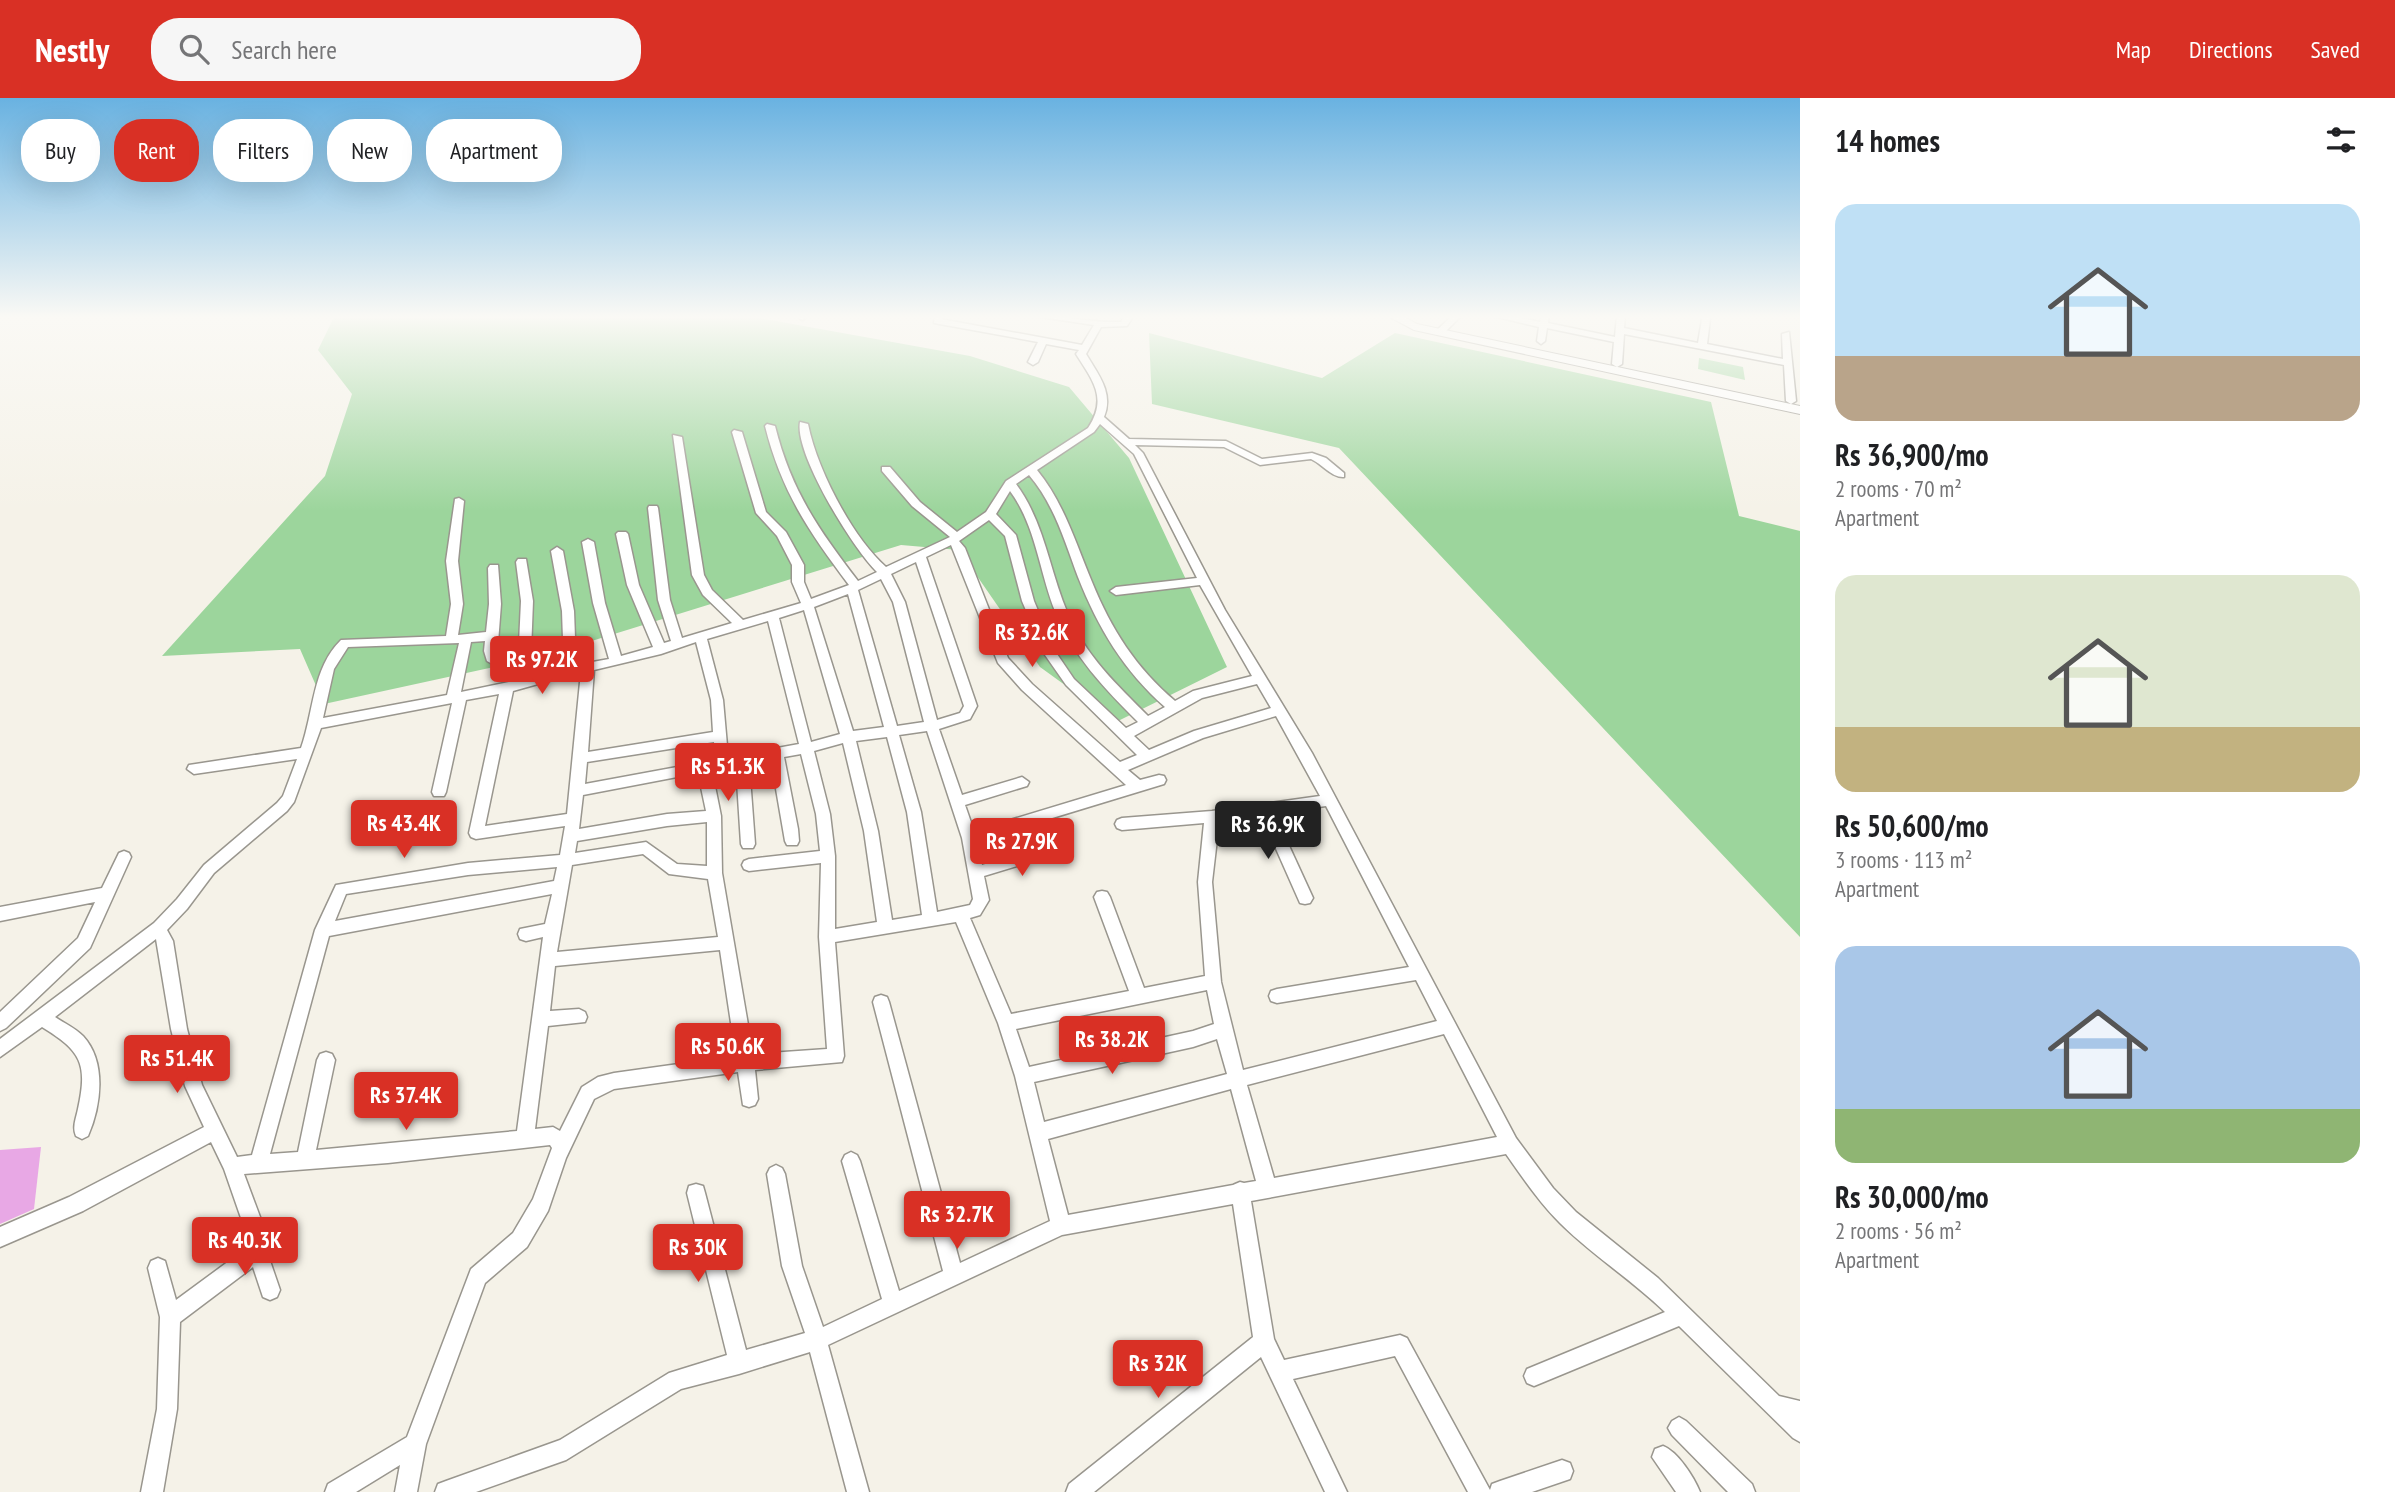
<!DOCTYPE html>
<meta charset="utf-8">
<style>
:root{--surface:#fff;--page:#f6f6f6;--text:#202124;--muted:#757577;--accent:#d93025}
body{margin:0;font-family:"PT Sans Narrow",sans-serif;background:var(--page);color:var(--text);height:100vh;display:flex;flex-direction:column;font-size:26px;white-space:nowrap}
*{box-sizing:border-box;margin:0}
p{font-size:23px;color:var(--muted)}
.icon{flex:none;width:38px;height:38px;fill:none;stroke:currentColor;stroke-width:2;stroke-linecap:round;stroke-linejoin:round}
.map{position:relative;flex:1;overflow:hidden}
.drawer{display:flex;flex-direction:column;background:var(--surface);width:595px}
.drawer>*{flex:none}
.guide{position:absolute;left:21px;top:21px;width:665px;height:63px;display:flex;gap:14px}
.price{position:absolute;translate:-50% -60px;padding:0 16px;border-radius:7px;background:var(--accent);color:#fff;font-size:23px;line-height:46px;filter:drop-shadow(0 2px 4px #0008)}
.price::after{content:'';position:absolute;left:50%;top:42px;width:21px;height:16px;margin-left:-10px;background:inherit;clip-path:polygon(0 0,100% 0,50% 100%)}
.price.selected{background:#222;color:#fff}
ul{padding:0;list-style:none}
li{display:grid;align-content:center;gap:14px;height:371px;padding:0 35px}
li span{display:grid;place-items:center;height:217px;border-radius:21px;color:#555}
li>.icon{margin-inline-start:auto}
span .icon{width:126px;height:126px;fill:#fffc;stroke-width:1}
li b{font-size:30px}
h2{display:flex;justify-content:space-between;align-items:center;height:84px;padding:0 35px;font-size:30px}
.pill{padding:0 24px;border-radius:28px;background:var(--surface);box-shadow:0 7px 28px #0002;font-size:24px;line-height:63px}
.pill.selected{background:var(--accent);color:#fff}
header{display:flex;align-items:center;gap:42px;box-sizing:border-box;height:98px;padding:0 35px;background:var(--accent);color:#fff}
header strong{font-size:33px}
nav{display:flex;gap:38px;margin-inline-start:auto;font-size:24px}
.search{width:490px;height:63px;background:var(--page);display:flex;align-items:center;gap:18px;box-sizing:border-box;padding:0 24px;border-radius:28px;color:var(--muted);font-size:26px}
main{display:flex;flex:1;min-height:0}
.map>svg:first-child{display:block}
</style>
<header>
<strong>Nestly</strong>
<div class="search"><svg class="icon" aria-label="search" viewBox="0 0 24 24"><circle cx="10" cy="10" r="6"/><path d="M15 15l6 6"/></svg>Search here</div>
<nav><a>Map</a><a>Directions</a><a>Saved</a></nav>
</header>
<main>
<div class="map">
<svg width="1800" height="1394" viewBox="0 0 1800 1394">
<rect width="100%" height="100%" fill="#f5f2e8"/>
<path fill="#9cd59c" d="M 335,217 L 742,217 L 970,258 L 1069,289 L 1129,360 L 1227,569 L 1116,624 L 1040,569 L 959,452 L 901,447 L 540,559 L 324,606 L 300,551 L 162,558 L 325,378 L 352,296 L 318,252 Z
M 1149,235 L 1322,280 L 1395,235 L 1711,304 L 1739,418 L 1800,433 L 1800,839 L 1339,350 L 1152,306 Z
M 1699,260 L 1743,269 L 1745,282 L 1698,271 Z"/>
<path fill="#e8a8e5" d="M 41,1049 L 34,1111 L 0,1126 L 0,1052 Z"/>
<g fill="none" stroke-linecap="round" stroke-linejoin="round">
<g stroke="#99968e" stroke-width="3">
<path id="minor" d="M 799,217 L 808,217 L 803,222 L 800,221 Z
M 935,217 L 943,217 L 942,221 L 946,222 L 1082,247 L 1094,227 L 1027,217 C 1059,217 1091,225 1121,224 L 1125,217 L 1134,217 L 1127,228 L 1101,229 L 1086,256 C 1098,276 1114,295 1104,319 L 1129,341 L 1226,343 L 1262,361 L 1312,355 L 1326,360 L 1344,375 L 1344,379 C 1332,380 1322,366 1311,361 L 1260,367 L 1224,349 L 1135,347 L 1143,355 L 1225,512 L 1312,655 L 1516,1040 L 1553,1090 L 1576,1114 L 1658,1180 L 1779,1298 L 1800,1303 L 1800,1344 L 1793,1340 L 1679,1228 L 1534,1288 L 1527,1285 L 1524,1278 L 1527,1271 L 1665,1214 C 1632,1182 1592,1157 1560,1125 C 1539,1104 1523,1080 1506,1056 L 1251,1103 L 1274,1241 L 1284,1262 L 1400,1237 L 1407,1240 L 1490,1392 L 1492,1386 L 1500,1383 L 1562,1362 L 1570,1365 L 1573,1373 L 1570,1381 L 1532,1394 L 1468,1394 L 1395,1258 L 1293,1281 L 1347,1394 L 1325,1394 L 1261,1259 L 1094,1394 L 1066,1394 L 1069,1386 L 1253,1239 L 1233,1106 L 1062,1137 L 828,1247 L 869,1394 L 847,1394 L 810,1254 L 739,1276 L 681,1291 L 566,1362 L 476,1394 L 435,1394 L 438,1386 L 446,1383 L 560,1342 L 669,1275 L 727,1257 L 687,1095 L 689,1088 L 696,1086 L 703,1088 L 705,1095 L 746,1252 L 805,1235 L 782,1168 L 767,1076 L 770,1070 L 776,1067 L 782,1070 L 785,1076 L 802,1168 L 823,1229 L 882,1201 L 842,1063 L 845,1057 L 851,1054 L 857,1057 L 860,1063 L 899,1193 L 943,1173 L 873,904 L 875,899 L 881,897 L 887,899 L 889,904 L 960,1165 L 1050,1123 L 1015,978 L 998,925 L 956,824 L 835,844 L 844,958 L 842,964 L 755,972 L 758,1001 L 755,1007 L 749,1009 L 743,1007 L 738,974 L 614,991 L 594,1001 L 566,1060 L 548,1113 L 527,1149 L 485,1185 L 426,1346 L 417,1394 L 395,1394 L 400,1367 L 356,1394 L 325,1394 L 328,1386 L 407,1339 L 471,1171 L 513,1135 L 533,1101 L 552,1050 L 550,1047 L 388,1065 L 244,1076 L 269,1143 L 267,1154 L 280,1192 L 277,1199 L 270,1202 L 263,1199 L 253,1169 L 180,1224 L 177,1311 L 163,1394 L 141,1394 L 157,1311 L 160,1219 L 148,1170 L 151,1163 L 158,1160 L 165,1163 L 176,1202 L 248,1149 L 249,1143 L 224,1071 L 211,1044 L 83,1113 L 0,1149 L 0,1129 L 69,1099 L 204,1029 L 185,988 L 171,931 L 156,841 L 55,919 C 64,925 75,930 83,938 C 107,964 101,1008 88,1038 L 82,1041 L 76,1038 C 72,1029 76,1021 78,1011 C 88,965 81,953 42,929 L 0,959 L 0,941 L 154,825 L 177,801 L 204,767 L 277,705 L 283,698 L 297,661 L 194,676 L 187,671 L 189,667 L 301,650 C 314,614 312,570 341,542 L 446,538 L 451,506 L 446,463 L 455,401 L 459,400 L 464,403 L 458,463 L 463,506 L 458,537 L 486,534 L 489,506 L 488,470 L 490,467 L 498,467 L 501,506 L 497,558 L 518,567 L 521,503 L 516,464 L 518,461 L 526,461 L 533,503 L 530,579 L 564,569 L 562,513 L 551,453 L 557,449 L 563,453 L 574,513 L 576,567 L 609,561 L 593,505 L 582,444 L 588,441 L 594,444 L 605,505 L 621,558 L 653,549 L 627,487 L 616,436 L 618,434 L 626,434 L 628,436 L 639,487 L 664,545 L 671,543 L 658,502 L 648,410 L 649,408 L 657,408 L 658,410 L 670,502 L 682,540 L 732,525 L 703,497 L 692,477 L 673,337 L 682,339 L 704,477 L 712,492 L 743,522 L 801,505 L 792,484 L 792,467 L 777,438 L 756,415 L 732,334 L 734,332 L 742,334 L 766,414 L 786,434 L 804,467 L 804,484 L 811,501 L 849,487 C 809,434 781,393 765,328 L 767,326 L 775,328 C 791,392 818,431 858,483 L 877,474 C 853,451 794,355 800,324 L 808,326 C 817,371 852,439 886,469 L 950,439 L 912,408 L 882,373 L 882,369 L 890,369 L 920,404 L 957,434 L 986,414 L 1006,383 L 1088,330 C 1108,300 1093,283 1076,256 L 1079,252 L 1046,246 L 1038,264 L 1033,267 L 1028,264 L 1038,244 L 934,225 ZM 1100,326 L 1134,356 L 1197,480 L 1116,489 L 1110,493 L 1116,497 L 1200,487 L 1252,578 L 1193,593 L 1175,603 C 1136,570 1111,531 1092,484 C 1076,446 1064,405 1037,372 L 1094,334 ZM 1029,377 C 1054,406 1065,444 1078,479 C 1098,530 1124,573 1165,609 L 1148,618 C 1117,587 1085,557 1068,516 C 1049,472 1045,425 1016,386 ZM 1010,393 C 1036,428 1039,473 1055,513 C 1072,557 1105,591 1138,624 L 1126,630 L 1074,581 L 1055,553 L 1034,503 L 1016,437 L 996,416 ZM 989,422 L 1005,438 L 1022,503 L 1045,557 L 1066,587 L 1137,657 L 1120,664 L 1032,586 L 1008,560 L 965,450 L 959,443 ZM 951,447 L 998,565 L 1022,592 L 1126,687 L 974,733 L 965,707 L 1027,688 L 1029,684 L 1022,679 L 962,697 L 939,631 L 970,621 L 977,608 L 926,459 ZM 916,464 L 964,608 L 960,615 L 937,622 L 905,504 L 891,476 ZM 881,481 L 893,504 L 924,624 L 897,628 L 858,492 ZM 848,496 L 884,629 L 853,633 L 814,509 ZM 804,512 L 840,636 L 811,644 L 779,520 ZM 768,523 L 799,646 L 728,659 L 723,602 L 707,541 ZM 485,543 L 484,553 L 487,563 L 505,573 L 518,576 L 518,582 L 461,594 L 471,544 ZM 696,544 L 711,602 L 713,634 L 588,654 L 594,572 L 661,556 ZM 459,545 L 447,597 L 323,620 L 334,571 L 348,549 ZM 581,574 L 567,716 L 485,728 L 513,593 ZM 1257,586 L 1271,610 L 1194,633 L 1149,652 L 1134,638 L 1202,600 ZM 499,596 L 469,735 L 471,739 L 476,741 L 565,728 L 560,757 L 468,765 L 336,787 L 315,832 L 252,1057 L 237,1059 L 202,987 L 187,931 L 173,843 L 167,832 L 187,811 L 214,775 L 287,713 L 294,704 L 321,630 L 452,605 L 432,694 L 434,698 L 444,698 L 446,694 L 466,602 ZM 1276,618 L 1320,698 L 1212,713 L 1122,720 L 1117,722 L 1115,726 L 1117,730 L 1122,732 L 1204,725 L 1198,784 L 1205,878 L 1144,890 L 1110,799 L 1107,794 L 1102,793 L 1097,794 L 1094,799 L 1129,893 L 1011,916 L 970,820 L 980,817 L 989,802 L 984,778 L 1063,754 L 1065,750 L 1063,746 L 1058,744 L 982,767 L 977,743 L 1164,686 L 1166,682 L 1164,678 L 1159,677 L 1140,682 L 1128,672 L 1203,640 ZM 927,633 L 962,740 L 973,801 L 970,807 L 937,814 L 921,714 L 899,637 ZM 887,639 L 907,714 L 922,817 L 892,822 L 878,733 L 856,643 ZM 714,644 L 715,662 L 585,686 L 587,664 ZM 843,645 L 864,733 L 877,824 L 835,831 L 835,758 L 830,716 L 814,653 ZM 801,656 L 816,716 L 820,753 L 749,761 L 744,763 L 742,767 L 744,771 L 749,773 L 821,765 L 819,839 L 827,951 L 753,956 L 722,775 L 721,718 L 712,673 L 736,668 L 741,746 L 743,750 L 753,750 L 755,746 L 749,666 L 771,662 L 785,743 L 787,747 L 797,747 L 799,743 L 798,731 L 784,659 ZM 698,675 L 706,713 L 667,716 L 579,731 L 583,697 ZM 1326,708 L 1409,869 L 1277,891 L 1271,893 L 1269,898 L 1271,903 L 1277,905 L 1416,882 L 1437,923 L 1243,972 L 1221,884 L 1212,784 L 1219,724 L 1261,717 L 1300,805 L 1305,806 L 1310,805 L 1313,800 L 1274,715 ZM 707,724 L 707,768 L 677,766 L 646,744 L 575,755 L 577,743 L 667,728 ZM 643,756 L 669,776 L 708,781 L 718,839 L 557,854 L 572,767 ZM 557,769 L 554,783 L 335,823 L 346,796 L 468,777 ZM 552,796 L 545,826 L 520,831 L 518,836 L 520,841 L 526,843 L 543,839 L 517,1033 L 316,1052 L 335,962 L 332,956 L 326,954 L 320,956 L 317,962 L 298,1054 L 270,1056 L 329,838 ZM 720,852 L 736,958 L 614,975 L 598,979 L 582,989 L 560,1033 L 553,1029 L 535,1031 L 548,928 L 585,924 L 587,919 L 585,914 L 579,911 L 550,913 L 555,868 ZM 1207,892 L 1214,926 L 1193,933 L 1029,969 L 1016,931 ZM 1444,936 L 1497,1039 L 1274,1080 L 1247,987 ZM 1217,941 L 1227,976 L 1044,1024 L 1034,984 L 1193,949 ZM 1231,991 L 1256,1083 L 1244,1085 L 1240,1084 L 1233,1087 L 1068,1117 L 1048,1041 Z
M 1453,217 L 1462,217 L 1443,236 L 1437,236 L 1437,232 Z
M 1489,217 L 1508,217 L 1540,224 L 1541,217 L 1549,217 L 1548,225 L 1615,239 L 1617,217 L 1625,217 L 1624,230 L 1698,245 L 1702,221 L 1699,217 L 1708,217 L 1710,221 L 1707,246 L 1783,261 L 1782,236 L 1789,234 L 1796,303 L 1791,306 L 1786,303 L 1784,267 L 1624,236 L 1622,266 L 1617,269 L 1612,266 L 1614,244 L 1547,230 L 1545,243 L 1541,246 L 1537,243 L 1539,229 Z
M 124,753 L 129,755 L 131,759 L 90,850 L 6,930 L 0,933 L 0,914 L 78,840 L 95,804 L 0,823 L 0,809 L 102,790 L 119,755 Z
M 1679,1319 L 1686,1323 L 1752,1386 L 1755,1394 L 1728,1394 L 1672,1337 L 1668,1330 L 1672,1323 Z
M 1663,1348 C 1678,1354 1694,1379 1700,1394 L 1676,1394 L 1652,1359 L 1655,1351 Z"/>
</g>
<g stroke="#99968e" stroke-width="2">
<path id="major" d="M 1386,217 L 1400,217 L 1417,226 L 1800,308 L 1800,316 L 1414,232 Z"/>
</g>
<use href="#minor" fill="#fff" fill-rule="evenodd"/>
<use href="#major" fill="#fff" fill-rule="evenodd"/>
</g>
<linearGradient id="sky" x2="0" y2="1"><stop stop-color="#69b2e1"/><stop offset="0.53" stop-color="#faf9f5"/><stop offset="1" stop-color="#faf9f5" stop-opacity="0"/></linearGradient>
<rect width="1800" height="413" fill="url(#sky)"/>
</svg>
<b class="price" style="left:1032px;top:571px">Rs 32.6K</b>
<b class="price" style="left:542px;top:598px">Rs 97.2K</b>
<b class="price" style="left:728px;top:705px">Rs 51.3K</b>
<b class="price" style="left:404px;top:762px">Rs 43.4K</b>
<b class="price selected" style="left:1268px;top:763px">Rs 36.9K</b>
<b class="price" style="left:1022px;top:780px">Rs 27.9K</b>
<b class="price" style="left:1112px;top:978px">Rs 38.2K</b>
<b class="price" style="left:728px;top:985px">Rs 50.6K</b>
<b class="price" style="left:177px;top:997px">Rs 51.4K</b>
<b class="price" style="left:406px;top:1034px">Rs 37.4K</b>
<b class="price" style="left:957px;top:1153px">Rs 32.7K</b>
<b class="price" style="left:245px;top:1179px">Rs 40.3K</b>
<b class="price" style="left:698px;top:1186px">Rs 30K</b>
<b class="price" style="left:1158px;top:1302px">Rs 32K</b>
<div class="guide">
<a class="pill">Buy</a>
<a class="pill selected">Rent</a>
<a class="pill">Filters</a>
<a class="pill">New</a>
<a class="pill">Apartment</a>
</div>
</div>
<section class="drawer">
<h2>14 homes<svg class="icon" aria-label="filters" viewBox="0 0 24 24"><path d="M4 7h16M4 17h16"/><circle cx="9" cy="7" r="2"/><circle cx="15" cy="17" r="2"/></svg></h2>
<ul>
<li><span style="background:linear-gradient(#bfe0f5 70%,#b9a48a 0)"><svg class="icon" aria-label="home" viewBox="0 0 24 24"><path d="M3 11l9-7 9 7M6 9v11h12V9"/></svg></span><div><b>Rs 36,900/mo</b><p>2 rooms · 70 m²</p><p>Apartment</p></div></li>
<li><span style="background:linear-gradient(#dfe7d0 70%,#c2b280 0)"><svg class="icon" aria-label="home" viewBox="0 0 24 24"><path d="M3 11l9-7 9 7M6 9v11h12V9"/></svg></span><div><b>Rs 50,600/mo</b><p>3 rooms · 113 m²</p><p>Apartment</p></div></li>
<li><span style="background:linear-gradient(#a9c7e8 75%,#8fb573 0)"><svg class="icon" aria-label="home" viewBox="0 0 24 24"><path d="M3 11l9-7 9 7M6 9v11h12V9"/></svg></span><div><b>Rs 30,000/mo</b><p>2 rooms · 56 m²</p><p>Apartment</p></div></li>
</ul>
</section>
</main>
